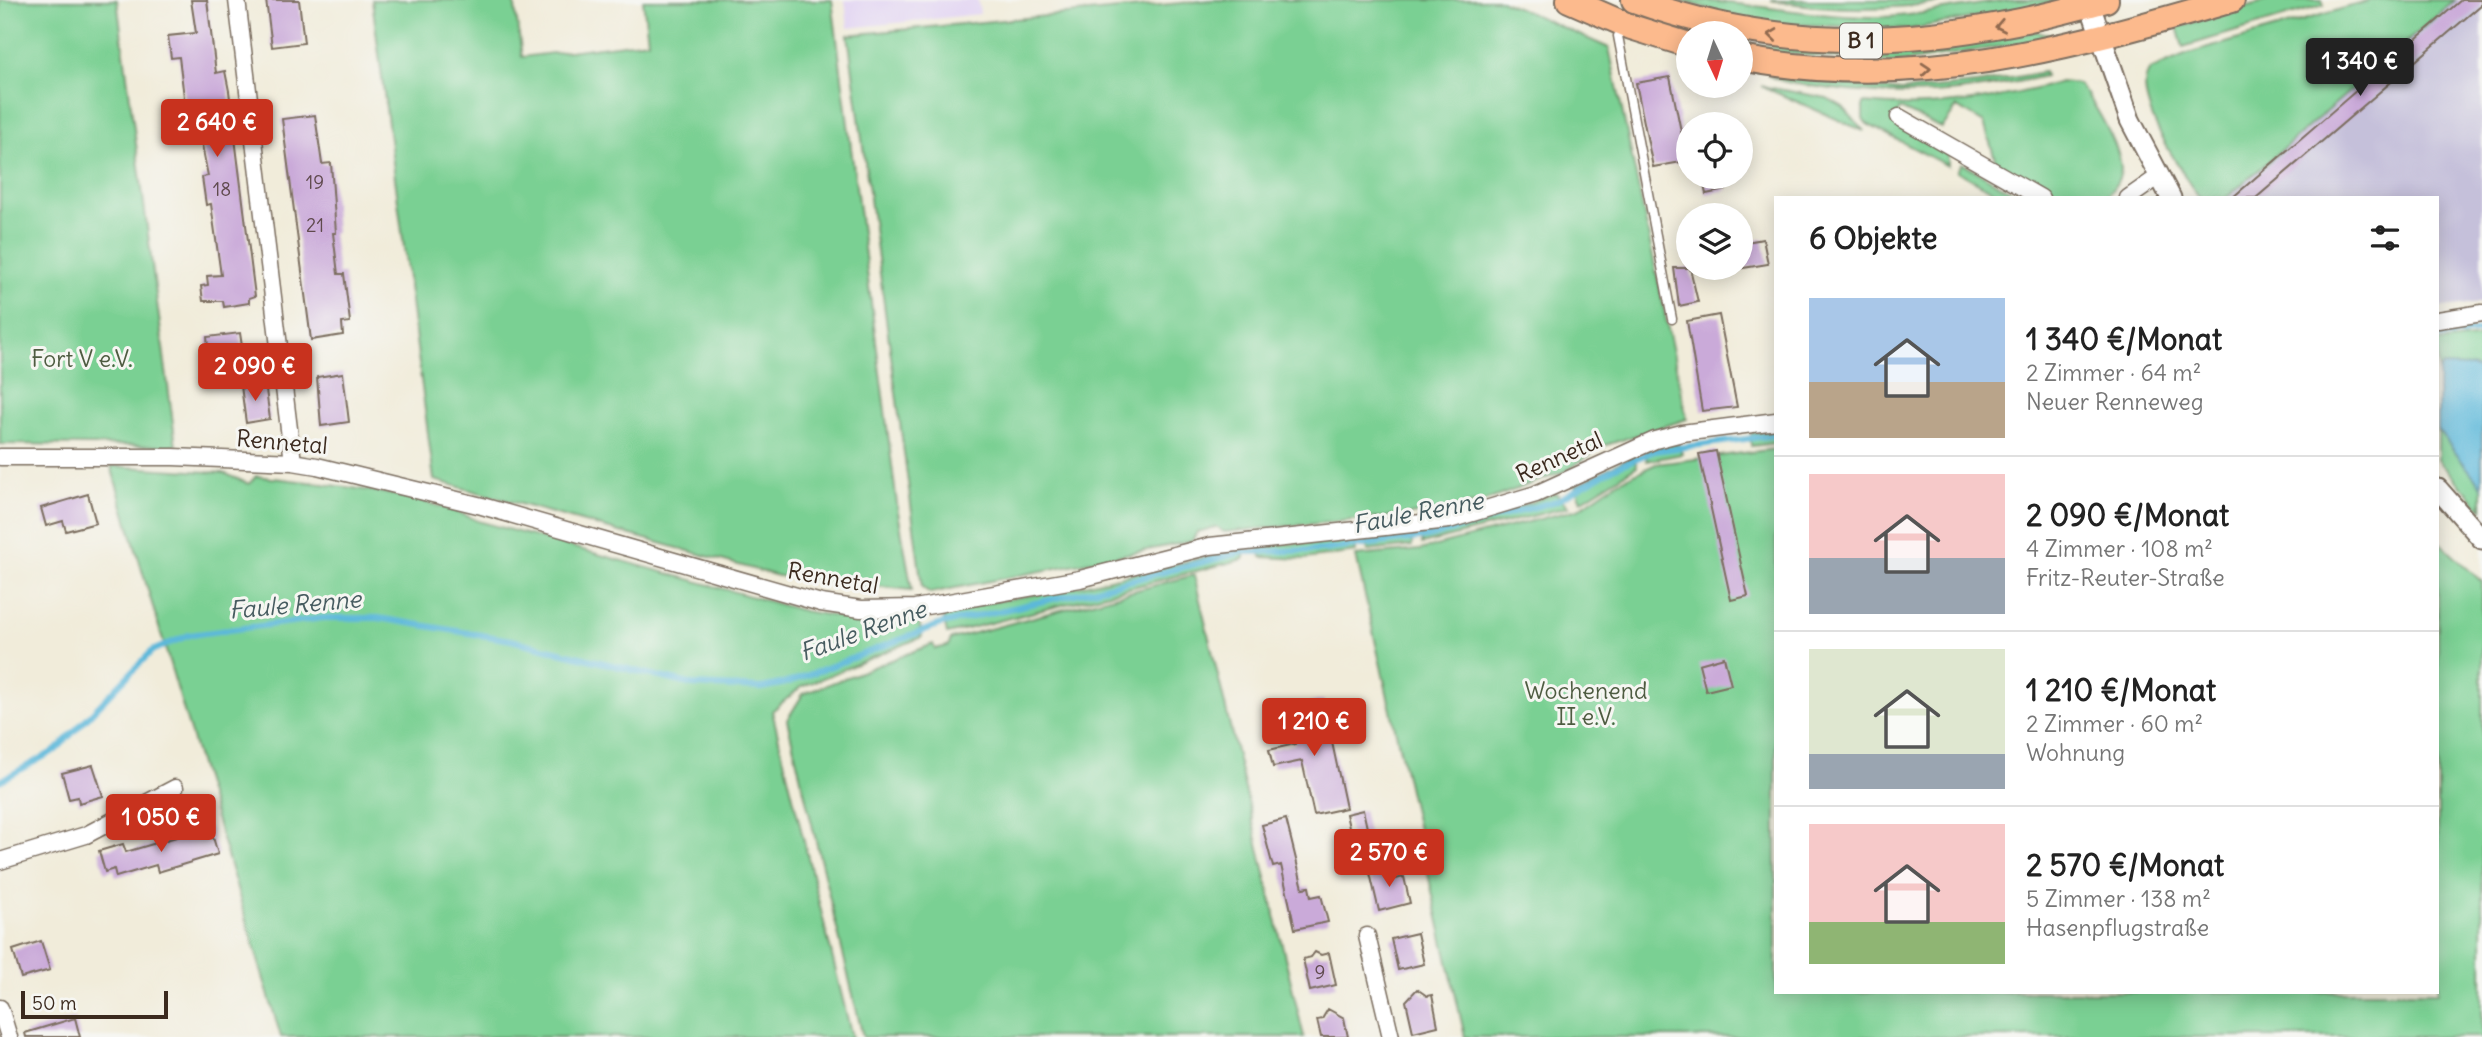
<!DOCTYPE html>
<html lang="de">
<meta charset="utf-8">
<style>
:root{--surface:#fff;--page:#f2f2f2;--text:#222;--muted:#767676;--line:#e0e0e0;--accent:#c8321e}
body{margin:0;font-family:Delius,sans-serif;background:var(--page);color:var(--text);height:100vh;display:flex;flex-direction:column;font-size:26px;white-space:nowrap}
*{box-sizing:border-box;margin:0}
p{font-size:23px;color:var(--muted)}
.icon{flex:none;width:38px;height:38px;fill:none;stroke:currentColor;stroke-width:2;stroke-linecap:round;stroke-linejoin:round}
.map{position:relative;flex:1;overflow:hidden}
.side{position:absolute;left:1774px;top:196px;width:665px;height:798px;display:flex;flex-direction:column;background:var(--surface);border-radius:0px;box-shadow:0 4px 18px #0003}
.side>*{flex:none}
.needle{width:46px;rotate:176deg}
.controls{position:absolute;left:1676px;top:21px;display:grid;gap:14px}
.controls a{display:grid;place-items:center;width:77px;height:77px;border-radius:50%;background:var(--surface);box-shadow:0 4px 18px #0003;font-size:35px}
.scale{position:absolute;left:21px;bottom:18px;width:147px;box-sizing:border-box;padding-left:7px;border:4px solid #3b2a1e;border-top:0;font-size:19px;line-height:24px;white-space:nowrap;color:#3b2a1e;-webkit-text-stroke:5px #f6f6f2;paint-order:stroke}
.price{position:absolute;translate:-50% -60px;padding:0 16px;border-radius:7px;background:var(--accent);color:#fff;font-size:23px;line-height:46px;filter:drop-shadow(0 2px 4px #0008)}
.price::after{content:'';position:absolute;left:50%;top:42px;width:21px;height:16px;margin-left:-10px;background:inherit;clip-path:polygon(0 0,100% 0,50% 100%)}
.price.on{background:#222;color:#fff}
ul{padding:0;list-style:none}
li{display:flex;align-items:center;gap:21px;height:175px;padding:0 35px}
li+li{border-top:2px solid var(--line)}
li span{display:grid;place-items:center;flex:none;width:196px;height:140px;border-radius:0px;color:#555}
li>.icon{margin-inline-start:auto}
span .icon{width:84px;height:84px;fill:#fffc;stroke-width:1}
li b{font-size:30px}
h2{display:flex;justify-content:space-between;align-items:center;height:84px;padding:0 35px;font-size:30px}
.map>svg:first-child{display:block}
</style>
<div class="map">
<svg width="2482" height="1037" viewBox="0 0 2482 1037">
<rect width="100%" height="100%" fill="#f6f6f2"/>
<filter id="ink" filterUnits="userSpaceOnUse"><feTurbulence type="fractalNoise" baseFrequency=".0143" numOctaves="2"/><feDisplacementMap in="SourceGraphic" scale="14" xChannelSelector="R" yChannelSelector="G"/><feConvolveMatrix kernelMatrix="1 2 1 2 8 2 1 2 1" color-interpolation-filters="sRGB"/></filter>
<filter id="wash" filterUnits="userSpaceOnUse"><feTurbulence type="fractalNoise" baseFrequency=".00686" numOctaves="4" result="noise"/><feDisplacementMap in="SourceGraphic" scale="28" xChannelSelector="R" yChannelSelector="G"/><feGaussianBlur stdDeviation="1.57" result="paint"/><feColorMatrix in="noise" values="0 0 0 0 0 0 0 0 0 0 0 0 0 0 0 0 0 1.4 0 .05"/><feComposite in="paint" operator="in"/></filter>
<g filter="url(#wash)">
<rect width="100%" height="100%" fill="#f1ecda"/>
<path fill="#e2d4f3" d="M 845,0 L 978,0 L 980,14 L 848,28 Z"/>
<path fill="#c5c0da" d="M 2455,0 L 2482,0 L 2482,302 L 2438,308 L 2438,198 L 2226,198 Z"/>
<path fill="#7ad093" stroke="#5a7d58" stroke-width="2" d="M 0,0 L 117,0 L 176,446 L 0,444 Z
M 372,0 L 514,0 L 522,57 L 648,41 L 643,0 L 832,0 L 898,512 L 912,590 L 778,576 L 434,480 Z
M 1212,0 L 1501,0 L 1609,48 L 1687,419 L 1603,446 L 1568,470 L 1482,502 L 1419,514 L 1224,532 L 1216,527 L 1197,532 L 1192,541 L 930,593 L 922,587 L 848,35 Z
M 1677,0 C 1742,0 1806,17 1872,17 C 1921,17 1967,4 2015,0 C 2032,0 2051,0 2068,0 L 1911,29 L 1760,23 Z
M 1771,0 L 1956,0 C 1895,10 1831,11 1771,0 Z
M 2269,0 L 2322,0 L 2324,5 L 2183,47 L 2177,27 Z
M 2372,0 L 2455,0 L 2226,198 L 2199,198 C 2183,173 2129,97 2150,70 L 2185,55 Z
M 2036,31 L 2061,37 L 1897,63 L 1741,50 L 1741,42 C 1845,57 1934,51 2036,31 Z
M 2044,72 L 2045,76 C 1968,94 1903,99 1825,88 C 1806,85 1784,84 1767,75 L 1901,91 L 1978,84 Z
M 2061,82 L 2078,84 C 2093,99 2120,147 2121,168 C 2121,179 2113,189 2106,198 L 2060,198 L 1996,162 L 1984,123 L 1957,107 L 1942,128 L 1900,109 L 1893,122 L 1948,154 L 1948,166 L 1867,124 L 1863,119 L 1863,103 C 1929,110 1997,101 2061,82 Z
M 1761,86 L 1827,98 L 1843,107 L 1864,131 Z
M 1962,163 L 2023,198 L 2005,198 L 1957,171 Z
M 2482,337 L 2482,509 L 2438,460 L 2438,342 Z
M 1776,430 L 1776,443 L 1751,446 L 1751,433 Z
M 1678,442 L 1682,454 L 1647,461 L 1645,450 Z
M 1776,449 L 1776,992 L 2438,992 L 2438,541 L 2482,582 L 2482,1037 L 1465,1037 L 1356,556 L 1420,550 L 1578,509 L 1619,481 L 1656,464 Z
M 1633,455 L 1637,466 L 1581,501 L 1575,486 Z
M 111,466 L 224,473 L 249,484 L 256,476 C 323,484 419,492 478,521 L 804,611 L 869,622 L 918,616 L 922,637 L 801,687 L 772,711 L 852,1037 L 281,1037 Z
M 1556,493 L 1568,507 L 1422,544 L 1421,530 L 1482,520 Z
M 1411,534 L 1412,546 L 1368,551 L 1366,540 Z
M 1355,540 L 1356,552 L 1305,559 L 1261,557 L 1259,548 L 1264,545 Z
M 1244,548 L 1244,559 L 947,634 L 942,611 L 1066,589 Z
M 1194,575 L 1304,1037 L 863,1037 L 787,720 L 803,694 L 933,644 L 935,649 L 948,646 L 951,639 Z"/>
<path fill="#5cb8da" stroke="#4c717c" stroke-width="2" d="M 2442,366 L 2473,367 L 2482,371 L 2482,487 L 2438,430 L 2438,372 Z"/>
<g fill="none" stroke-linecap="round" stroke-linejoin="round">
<path stroke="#5cb8da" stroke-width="6" d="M 2438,337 L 2482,331
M 0,781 L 56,750 L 152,651 L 189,635 L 323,618 L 378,618 L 511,640 L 693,685 L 762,688 L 790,682 L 941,624 L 1084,592 L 1243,552 L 1323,550 L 1427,537 L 1556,501 L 1616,467 L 1654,451 L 1776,435"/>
</g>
<g id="blocks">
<path fill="#caaad9" d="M 191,0 L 207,0 L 216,73 L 225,71 L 229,91 L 255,296 L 249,298 L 249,303 L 224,307 L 223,301 L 203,301 L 201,286 L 208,285 L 207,276 L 221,275 L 211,204 L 206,205 L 202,177 L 208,176 L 194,104 L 185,105 L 179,57 L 171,58 L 168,36 L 196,33 Z
M 266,0 L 299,0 L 304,43 L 272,47 Z
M 2461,0 L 2482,0 L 2482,4 L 2256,198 L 2232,198 Z
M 1670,77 L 1687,161 L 1653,167 L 1636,83 Z
M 315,115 L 322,164 L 331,163 L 336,233 L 333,233 L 338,274 L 344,274 L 350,322 L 342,323 L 343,335 L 311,340 L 282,119 Z
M 1702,177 L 1723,177 L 1726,190 L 1706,194 Z
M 1763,239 L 1768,264 L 1743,268 L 1741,243 Z
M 1674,268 L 1690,268 L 1698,302 L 1679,306 Z
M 1719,315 L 1737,407 L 1702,411 L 1687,321 Z
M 240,333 L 243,353 L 209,356 L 207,337 Z
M 343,373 L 349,422 L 321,426 L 317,377 Z
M 265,383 L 270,419 L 246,423 L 241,386 Z
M 1716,451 L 1748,596 L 1731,600 L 1699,454 Z
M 88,494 L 96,523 L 66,531 L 63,521 L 46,526 L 41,508 Z
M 1724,657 L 1731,685 L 1706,691 L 1699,664 Z
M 1323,700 L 1346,808 L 1314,815 L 1302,761 L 1273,767 L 1269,750 L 1295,744 L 1290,723 L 1302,720 L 1299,706 Z
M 93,765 L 103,796 L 79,803 L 78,797 L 69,799 L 62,773 Z
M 1363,810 L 1371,846 L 1354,850 L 1346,814 Z
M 1286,819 L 1303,888 L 1309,887 L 1311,897 L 1321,895 L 1328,922 L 1295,929 L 1281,865 L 1273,867 L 1262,825 Z
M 210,827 L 218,854 L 158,872 L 156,865 L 116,877 L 114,869 L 105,872 L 99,851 L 123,844 L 126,852 Z
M 1393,867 L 1396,879 L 1404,877 L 1410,903 L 1379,911 L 1370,873 Z
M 1417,933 L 1424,964 L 1398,970 L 1391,939 Z
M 41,941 L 50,970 L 21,978 L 13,950 Z
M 1315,952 L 1321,955 L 1329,953 L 1336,985 L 1310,991 L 1303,959 L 1311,957 Z
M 1417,989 L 1427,996 L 1432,995 L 1438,1026 L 1413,1032 L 1406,1001 Z
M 1328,1009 L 1344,1018 L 1348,1037 L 1321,1037 L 1317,1020 L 1322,1019 Z
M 75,1018 L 80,1037 L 26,1037 L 25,1033 Z"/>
</g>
</g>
<g filter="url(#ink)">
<use href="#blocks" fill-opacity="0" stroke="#7b6e60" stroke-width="2"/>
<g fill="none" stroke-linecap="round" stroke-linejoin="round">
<g stroke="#7b6e60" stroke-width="11">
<path id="service" d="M 1623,26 L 1618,36 L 1672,319"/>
</g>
<g stroke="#7b6e60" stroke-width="19">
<path id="minor" d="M 237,0 L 293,462
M 1899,117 L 2041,198
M 2128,198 L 2158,177
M 2438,320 L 2482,313
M 0,457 L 173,457 L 293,462 L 317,466 L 482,506 L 821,603 L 861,609 L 915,608 L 1080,579 L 1210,546 L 1449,520 L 1536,494 L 1655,440 L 1682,433 L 1776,421
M 0,861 L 86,835 L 175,788
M 1367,936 L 1391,1037
M 0,1008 L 9,1037"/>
</g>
<g stroke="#7b6e60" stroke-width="23">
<path id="tertiary" d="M 2090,5 L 2130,120 L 2171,198
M 2438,489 L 2482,539"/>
</g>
<g stroke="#7b6e60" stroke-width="28">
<path id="primary" d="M 1569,0 L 1631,27 L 1689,45
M 1634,0 C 1795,58 1944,46 2106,0
M 1741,58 C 1913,92 2068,48 2232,0"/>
</g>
<use href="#service" stroke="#fff" stroke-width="8"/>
<use href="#minor" stroke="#fff" stroke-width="16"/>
<use href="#tertiary" stroke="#fff" stroke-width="19"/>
<use href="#primary" stroke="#fcba8d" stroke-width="24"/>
</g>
<defs><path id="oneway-chevron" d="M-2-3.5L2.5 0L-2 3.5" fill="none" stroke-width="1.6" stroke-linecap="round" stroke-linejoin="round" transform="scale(1.75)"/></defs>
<g stroke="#926b50">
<use href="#oneway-chevron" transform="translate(2000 26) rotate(169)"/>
<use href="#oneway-chevron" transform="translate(1773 35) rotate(-173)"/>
<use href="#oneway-chevron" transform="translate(1926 69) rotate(-4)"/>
</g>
</g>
<g text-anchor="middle" stroke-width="6" stroke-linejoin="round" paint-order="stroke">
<g font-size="19" fill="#5f4a4d">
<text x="315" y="189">19</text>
<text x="222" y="196">18</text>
<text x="315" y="232">21</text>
<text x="1320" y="979">9</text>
</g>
<rect fill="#f6f6f2" stroke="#73675e" stroke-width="2" x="1840" y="23.5" width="42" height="35" rx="5"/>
<g font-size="21" font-weight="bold" fill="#3b2a1e">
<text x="1861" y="48">B 1</text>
</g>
<g font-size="23" fill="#4e5c41" stroke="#f6f6f2">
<text x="82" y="367">Fort V e.V.</text>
<text x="1586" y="699">Wochenend<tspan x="1586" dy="26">II e.V.</tspan></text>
</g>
<g font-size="23" fill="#3b2a1e" stroke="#f6f6f2">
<text transform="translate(282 442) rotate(5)" y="8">Rennetal</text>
<text transform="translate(1559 457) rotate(-24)" y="8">Rennetal</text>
<text transform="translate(833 578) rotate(10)" y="8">Rennetal</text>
</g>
<g font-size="24" font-style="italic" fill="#475c60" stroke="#f6f6f2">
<text transform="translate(1418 513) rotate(-11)" y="8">Faule Renne</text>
<text transform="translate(295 605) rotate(-5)" y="8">Faule Renne</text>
<text transform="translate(863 631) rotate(-20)" y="8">Faule Renne</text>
</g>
</g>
</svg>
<div class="controls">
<a><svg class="needle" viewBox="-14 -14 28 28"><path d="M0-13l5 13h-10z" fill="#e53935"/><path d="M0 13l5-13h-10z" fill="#767676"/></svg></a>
<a><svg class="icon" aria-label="locate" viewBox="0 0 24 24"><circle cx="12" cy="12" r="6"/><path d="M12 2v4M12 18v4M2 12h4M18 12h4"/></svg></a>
<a><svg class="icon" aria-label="layers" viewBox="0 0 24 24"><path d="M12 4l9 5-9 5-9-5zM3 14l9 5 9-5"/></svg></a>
</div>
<div class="scale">50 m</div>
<b class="price on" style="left:2360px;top:98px">1 340 €</b>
<b class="price" style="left:217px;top:159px">2 640 €</b>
<b class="price" style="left:255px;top:403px">2 090 €</b>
<b class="price" style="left:1314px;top:758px">1 210 €</b>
<b class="price" style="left:161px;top:854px">1 050 €</b>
<b class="price" style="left:1389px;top:889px">2 570 €</b>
<section class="side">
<h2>6 Objekte<svg class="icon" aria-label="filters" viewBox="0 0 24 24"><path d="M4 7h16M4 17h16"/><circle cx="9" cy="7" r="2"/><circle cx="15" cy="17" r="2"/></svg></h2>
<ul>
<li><span style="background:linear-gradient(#a9c7e8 60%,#b9a48a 0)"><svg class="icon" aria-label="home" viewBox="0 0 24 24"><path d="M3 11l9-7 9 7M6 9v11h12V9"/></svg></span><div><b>1 340 €/Monat</b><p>2 Zimmer · 64 m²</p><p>Neuer Renneweg</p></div></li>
<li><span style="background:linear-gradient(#f6c9c9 60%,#9aa5b1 0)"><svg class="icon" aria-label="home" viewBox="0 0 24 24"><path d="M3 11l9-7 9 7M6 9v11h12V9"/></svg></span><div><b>2 090 €/Monat</b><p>4 Zimmer · 108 m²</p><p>Fritz-Reuter-Straße</p></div></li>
<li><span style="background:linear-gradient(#dfe7d0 75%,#9aa5b1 0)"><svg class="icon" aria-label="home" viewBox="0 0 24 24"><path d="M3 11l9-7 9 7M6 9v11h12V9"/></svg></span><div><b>1 210 €/Monat</b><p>2 Zimmer · 60 m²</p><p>Wohnung</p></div></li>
<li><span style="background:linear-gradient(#f6c9c9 70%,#8fb573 0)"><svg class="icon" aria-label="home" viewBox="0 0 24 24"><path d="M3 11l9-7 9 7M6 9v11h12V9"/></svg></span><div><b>2 570 €/Monat</b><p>5 Zimmer · 138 m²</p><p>Hasenpflugstraße</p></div></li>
</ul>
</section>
</div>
